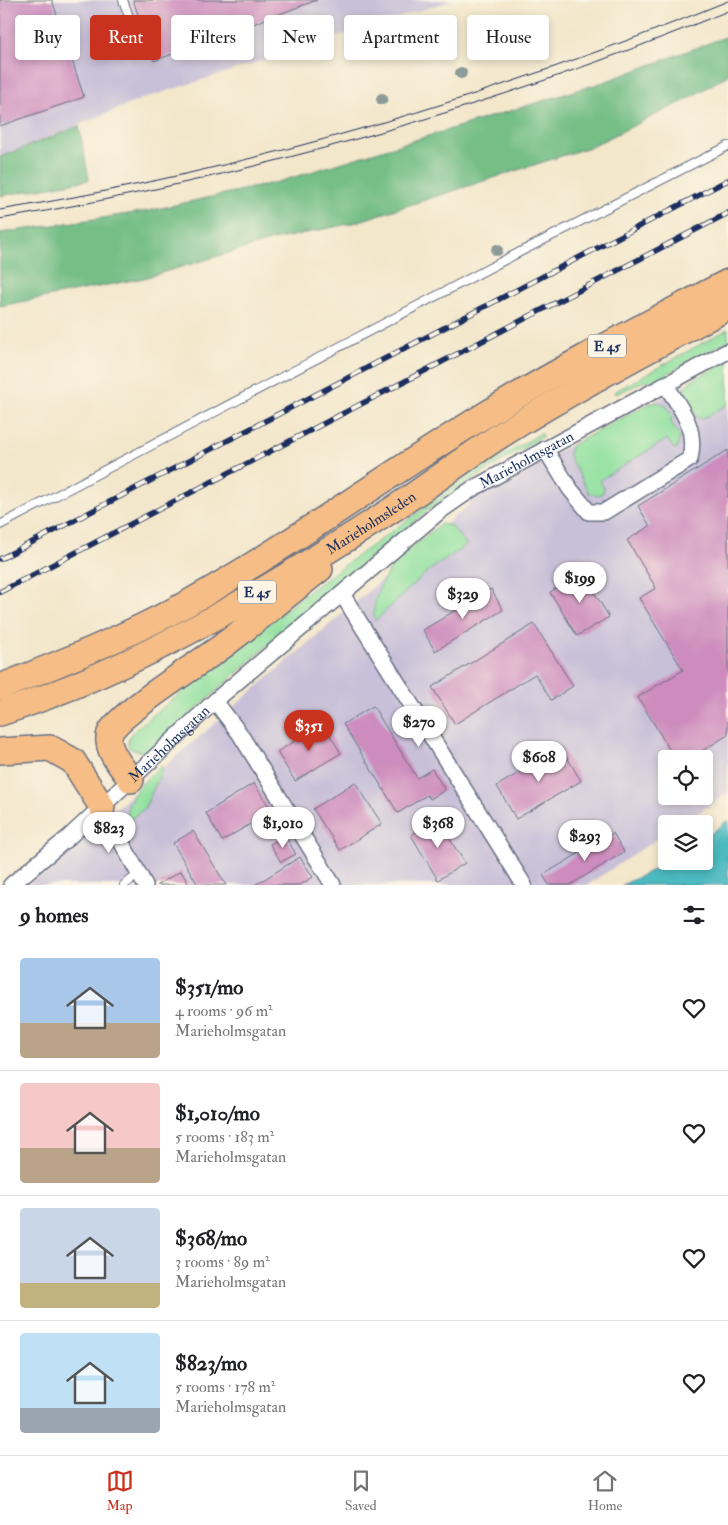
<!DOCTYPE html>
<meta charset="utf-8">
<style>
:root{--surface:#fff;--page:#f6f6f6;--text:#202124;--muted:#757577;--line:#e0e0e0;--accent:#c8321e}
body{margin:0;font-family:"IM FELL Double Pica",serif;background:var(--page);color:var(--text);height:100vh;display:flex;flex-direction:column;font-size:19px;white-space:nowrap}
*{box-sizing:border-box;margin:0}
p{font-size:16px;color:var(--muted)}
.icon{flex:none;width:28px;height:28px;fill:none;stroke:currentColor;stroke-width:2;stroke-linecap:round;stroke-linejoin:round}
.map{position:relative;height:885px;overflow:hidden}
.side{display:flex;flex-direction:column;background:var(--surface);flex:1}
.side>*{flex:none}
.guide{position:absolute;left:15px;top:15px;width:699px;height:45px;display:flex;gap:10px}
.buttons{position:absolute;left:658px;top:750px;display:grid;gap:10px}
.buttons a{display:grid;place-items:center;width:55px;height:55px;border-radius:5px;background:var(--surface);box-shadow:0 2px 8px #0003;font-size:25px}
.price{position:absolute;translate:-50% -42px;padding:0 11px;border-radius:18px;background:#fff;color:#222;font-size:16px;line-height:32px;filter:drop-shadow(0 1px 2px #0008)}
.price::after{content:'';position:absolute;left:50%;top:30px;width:15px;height:11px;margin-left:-8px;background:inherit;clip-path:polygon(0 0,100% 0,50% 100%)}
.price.selected{background:var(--accent);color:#fff}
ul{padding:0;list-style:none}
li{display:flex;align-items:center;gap:15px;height:125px;padding:0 20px}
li+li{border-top:1px solid var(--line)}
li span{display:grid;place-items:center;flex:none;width:140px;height:100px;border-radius:5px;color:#555}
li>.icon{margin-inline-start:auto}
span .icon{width:60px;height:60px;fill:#fffc;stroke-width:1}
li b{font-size:21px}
h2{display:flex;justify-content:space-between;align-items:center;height:60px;padding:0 20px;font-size:21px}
.pill{padding:0 18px;border-radius:5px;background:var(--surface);box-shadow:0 2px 8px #0003;font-size:18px;line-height:45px}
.pill.selected{background:var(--accent);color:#fff}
.tabs{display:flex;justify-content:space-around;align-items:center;height:70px;border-top:1px solid var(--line);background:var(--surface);font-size:14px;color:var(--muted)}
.tabs a{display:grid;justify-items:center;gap:2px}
.tabs .selected{color:var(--accent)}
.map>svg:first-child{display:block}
</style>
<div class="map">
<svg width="728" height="885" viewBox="0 0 728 885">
<rect width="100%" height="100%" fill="#fcf5e5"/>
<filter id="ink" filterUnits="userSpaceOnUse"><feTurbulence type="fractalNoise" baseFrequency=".02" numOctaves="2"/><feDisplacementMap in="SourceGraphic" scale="10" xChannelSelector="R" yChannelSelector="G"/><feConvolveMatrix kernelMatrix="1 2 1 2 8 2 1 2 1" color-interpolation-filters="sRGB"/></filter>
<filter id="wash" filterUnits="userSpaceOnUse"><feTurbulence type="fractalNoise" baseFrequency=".0096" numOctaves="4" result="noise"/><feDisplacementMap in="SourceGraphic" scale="20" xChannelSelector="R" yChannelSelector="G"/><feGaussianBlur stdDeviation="1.12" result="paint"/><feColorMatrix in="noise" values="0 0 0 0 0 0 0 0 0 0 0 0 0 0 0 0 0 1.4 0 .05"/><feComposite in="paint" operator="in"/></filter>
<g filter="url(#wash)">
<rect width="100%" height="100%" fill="#f3e7cb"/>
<path fill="#c8bfd8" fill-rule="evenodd" d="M 0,0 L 453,0 L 142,99 L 0,157 Z
M 728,363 L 728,793 L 681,824 L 666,824 L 666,833 L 587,885 L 27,885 L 487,489 ZM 666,759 L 704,759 L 704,796 L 666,796 Z"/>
<path fill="#90e09f" stroke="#56887e" d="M 728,329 L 728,341 L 654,381 L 645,381 L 616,394 L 614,392 Z
M 728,361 L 728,404 L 708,416 L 699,419 L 686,400 L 684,388 L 689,382 Z
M 656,402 L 666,405 L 673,418 L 670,420 L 680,437 L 677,448 L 674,449 L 667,439 L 600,480 L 604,488 L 602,494 L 595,495 L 589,493 L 570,458 L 569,453 L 572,445 L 646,405 Z
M 541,433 L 542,437 L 486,471 L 427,511 L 315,603 L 155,746 L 142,752 L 129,748 C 125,737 134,731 142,724 L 313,588 L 470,475 Z
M 441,524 L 451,526 L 467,545 L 427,572 L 375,621 C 373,614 374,608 375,602 C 383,566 413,546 441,524 Z
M 162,766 L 162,771 L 144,809 L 129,820 C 119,803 148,776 162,766 Z"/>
<path fill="#74be86" stroke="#487672" d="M 728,36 L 728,75 L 686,100 L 590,147 L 353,223 L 273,240 L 144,278 L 0,306 L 0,233 L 148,211 L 278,182 L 604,82 Z
M 79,126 L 89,180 L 0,196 L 0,157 Z"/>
<path fill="#4bbac1" stroke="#337490" d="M 728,820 L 728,885 L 622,885 L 671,861 L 704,861 L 704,839 Z"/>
<g id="blocks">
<path fill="#cd8cbd" d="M 0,0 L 52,0 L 84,97 L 0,126 Z
M 133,0 L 317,0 L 154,61 Z
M 728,450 L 728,735 L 689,759 L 675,759 L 638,697 L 683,670 L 639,598 L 656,588 L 627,540 L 650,526 L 638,506 Z
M 582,572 L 609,617 L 577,636 L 550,592 Z
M 491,589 L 503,610 L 435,651 L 423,630 Z
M 534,624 L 573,686 L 551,700 L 535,674 L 455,724 L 432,687 Z
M 373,706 L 417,778 L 432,769 L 445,790 L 430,799 L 427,795 L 398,813 L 343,724 Z
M 323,724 L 341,753 L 295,781 L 277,752 Z
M 561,747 L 581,781 L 516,819 L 497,786 Z
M 355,782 L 382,824 L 340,850 L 313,809 Z
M 254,783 L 272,811 L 222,841 L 206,813 Z
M 437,819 L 465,863 L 438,880 L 411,835 Z
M 193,831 L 226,885 L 198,885 L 173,843 Z
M 613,833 L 624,852 L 570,885 L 549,885 L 543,875 Z
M 285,836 L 296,854 L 281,862 L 270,844 Z
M 300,857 L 313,877 L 300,885 L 255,885 Z
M 181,871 L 189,885 L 157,885 Z"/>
</g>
</g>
<g filter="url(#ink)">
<use href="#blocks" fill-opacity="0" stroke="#676f84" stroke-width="1"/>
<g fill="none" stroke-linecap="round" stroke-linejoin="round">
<g stroke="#676f84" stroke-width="10">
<path id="service" d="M 123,0 L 142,52
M 0,525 L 518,253 L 728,146
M 124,885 L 139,874"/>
</g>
<g stroke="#676f84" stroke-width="18">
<g id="minor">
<path d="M 545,449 L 570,489 L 589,512 L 604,512 L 690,459 C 697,428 682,410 665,384"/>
<path d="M 342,594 L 524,885"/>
<path d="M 215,701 L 240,734 L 333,885"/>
<path d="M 102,807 L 145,885"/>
<path id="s1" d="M 11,885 L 69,837 L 217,699 L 440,511 L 472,489 L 728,351"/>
</g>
</g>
<g stroke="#676f84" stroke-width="28">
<g id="trunk">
<path d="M 0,687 C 64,662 128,636 188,603 C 290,546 385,476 485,415 C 564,366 646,325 728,282"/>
<path id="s2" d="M 0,713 C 140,668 268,590 390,511 C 427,487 461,461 498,437 C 572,390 650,349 728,307"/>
<path d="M 0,751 L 50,748 L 73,761 L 102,807"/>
<path d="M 131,780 C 123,768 104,749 110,733 C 118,714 203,661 224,645 C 257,620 288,594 320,569"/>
</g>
</g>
<use href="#service" stroke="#fff" stroke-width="8"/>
<use href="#minor" stroke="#fff" stroke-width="15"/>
<use href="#trunk" stroke="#f6be86" stroke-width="25"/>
<path stroke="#1b2f5e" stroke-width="1" d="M 0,210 C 249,170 495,96 728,1
M 0,219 C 249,177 495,107 728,11"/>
<g stroke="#1b2f5e" stroke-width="5.5">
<path id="rail" d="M 0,559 L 728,180
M 0,592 L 728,213"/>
</g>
<use href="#rail" stroke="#fcf5e5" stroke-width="4" stroke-dasharray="11" stroke-linecap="butt"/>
</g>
<g fill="#8c9a98">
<circle cx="461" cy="73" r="6"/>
<circle cx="382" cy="99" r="6"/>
<circle cx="497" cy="250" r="6"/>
</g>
</g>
<g text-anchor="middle" stroke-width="4" stroke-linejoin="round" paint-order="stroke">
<g fill="#fcf5e5" stroke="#5e6a86" stroke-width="1">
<rect x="588" y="334.5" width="38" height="23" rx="4"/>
<rect x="238" y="580.5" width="38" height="23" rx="4"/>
</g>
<g font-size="14" font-weight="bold" fill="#1b2f5e">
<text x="607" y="351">E 45</text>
<text x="257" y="597">E 45</text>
</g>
<g font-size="15" fill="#1b2f5e" stroke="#fcf5e5">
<text dy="5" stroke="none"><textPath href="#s1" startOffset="670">Marieholmsgatan</textPath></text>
<text dy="5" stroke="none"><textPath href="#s2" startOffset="418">Marieholmsleden</textPath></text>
<text dy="5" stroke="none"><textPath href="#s1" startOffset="212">Marieholmsgatan</textPath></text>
</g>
</g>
</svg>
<div class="buttons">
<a><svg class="icon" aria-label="locate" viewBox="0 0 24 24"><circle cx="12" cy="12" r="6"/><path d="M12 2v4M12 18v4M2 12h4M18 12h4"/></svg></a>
<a><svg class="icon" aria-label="layers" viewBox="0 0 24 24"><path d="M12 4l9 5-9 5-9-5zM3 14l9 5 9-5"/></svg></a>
</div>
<b class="price" style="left:580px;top:604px">$199</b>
<b class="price" style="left:463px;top:620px">$329</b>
<b class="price" style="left:419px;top:748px">$270</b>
<b class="price selected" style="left:309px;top:752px">$351</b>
<b class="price" style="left:539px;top:783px">$608</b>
<b class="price" style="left:283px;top:849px">$1,010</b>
<b class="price" style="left:438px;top:849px">$368</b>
<b class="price" style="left:109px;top:854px">$823</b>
<b class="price" style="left:585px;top:862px">$293</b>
<div class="guide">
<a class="pill">Buy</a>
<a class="pill selected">Rent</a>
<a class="pill">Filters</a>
<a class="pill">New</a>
<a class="pill">Apartment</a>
<a class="pill">House</a>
</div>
</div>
<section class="side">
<h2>9 homes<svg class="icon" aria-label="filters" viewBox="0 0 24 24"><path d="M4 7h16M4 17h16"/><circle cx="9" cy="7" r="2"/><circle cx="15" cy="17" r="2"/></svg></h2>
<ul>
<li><span style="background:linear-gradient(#a9c7e8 65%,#b9a48a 0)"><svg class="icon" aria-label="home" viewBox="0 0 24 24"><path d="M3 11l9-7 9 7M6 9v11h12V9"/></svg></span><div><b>$351/mo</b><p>4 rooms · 96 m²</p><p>Marieholmsgatan</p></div><svg class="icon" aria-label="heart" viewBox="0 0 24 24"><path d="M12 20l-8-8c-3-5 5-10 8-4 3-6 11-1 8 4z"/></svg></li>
<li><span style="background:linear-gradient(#f6c9c9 65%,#b9a48a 0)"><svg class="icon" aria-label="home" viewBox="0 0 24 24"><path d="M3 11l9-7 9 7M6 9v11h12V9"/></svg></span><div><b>$1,010/mo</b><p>5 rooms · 183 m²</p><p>Marieholmsgatan</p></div><svg class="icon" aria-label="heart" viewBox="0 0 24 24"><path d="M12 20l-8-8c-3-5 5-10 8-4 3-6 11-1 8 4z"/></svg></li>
<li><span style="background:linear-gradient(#c9d6e8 75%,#c2b280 0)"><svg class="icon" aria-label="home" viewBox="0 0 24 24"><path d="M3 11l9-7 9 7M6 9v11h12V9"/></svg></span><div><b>$368/mo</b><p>3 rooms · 89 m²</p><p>Marieholmsgatan</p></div><svg class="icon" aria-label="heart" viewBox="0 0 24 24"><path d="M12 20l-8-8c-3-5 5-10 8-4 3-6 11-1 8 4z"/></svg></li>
<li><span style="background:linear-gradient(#bfe0f5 75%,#9aa5b1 0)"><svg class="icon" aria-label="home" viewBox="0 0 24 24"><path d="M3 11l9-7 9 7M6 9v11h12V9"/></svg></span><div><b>$823/mo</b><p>5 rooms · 178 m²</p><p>Marieholmsgatan</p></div><svg class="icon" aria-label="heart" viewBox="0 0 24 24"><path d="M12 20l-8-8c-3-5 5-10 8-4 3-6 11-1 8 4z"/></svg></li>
</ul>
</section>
<nav class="tabs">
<a class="selected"><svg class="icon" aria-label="map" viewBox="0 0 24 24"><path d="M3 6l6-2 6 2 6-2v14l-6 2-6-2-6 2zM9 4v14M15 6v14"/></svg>Map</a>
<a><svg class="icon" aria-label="saved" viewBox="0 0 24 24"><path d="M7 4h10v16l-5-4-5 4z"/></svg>Saved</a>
<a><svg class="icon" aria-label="home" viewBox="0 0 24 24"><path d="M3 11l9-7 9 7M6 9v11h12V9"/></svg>Home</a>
</nav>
